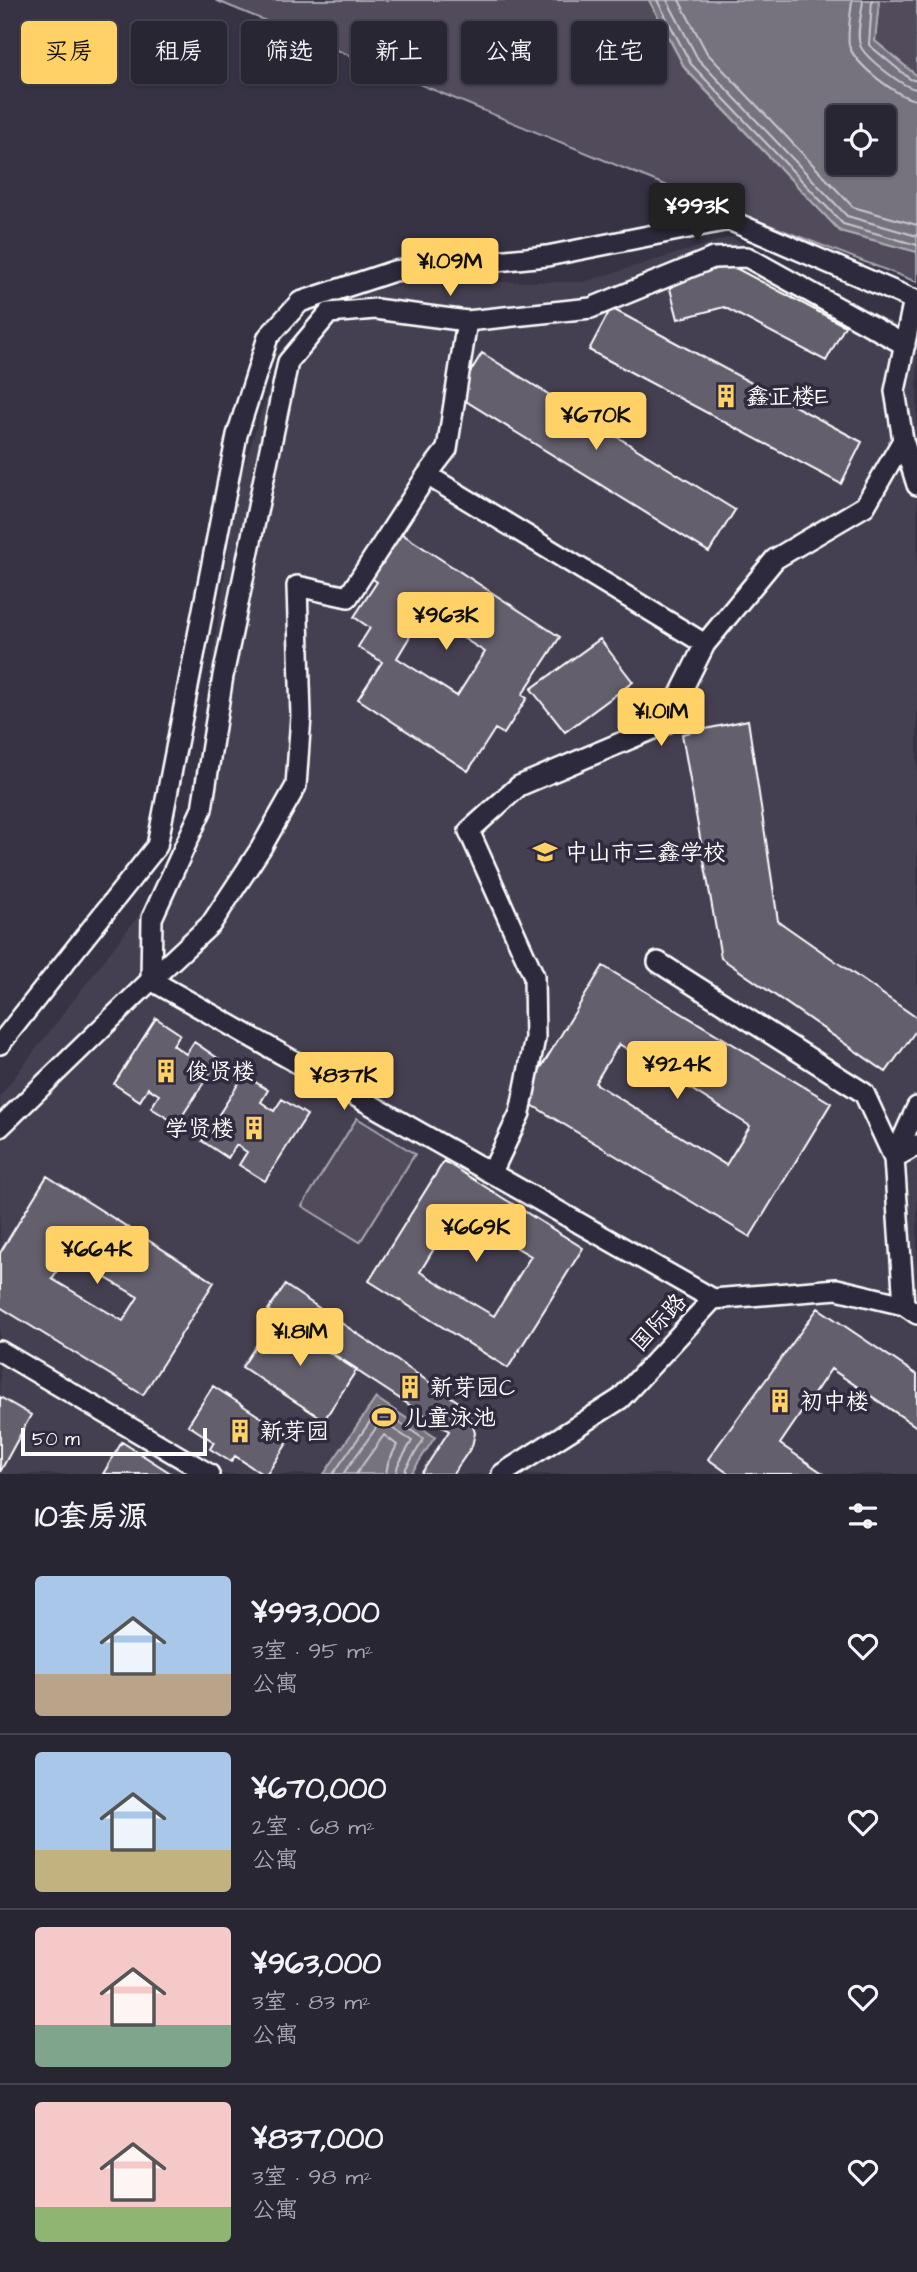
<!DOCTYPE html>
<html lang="zh">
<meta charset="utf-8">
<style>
:root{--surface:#292634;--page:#353240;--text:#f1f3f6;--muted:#a5a5ac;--line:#45434f;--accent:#ffd166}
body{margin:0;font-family:"Architects Daughter","LXGW WenKai TC",sans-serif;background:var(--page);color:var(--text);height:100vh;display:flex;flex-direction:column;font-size:26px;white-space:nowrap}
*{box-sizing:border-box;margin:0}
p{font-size:23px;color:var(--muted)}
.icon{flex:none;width:38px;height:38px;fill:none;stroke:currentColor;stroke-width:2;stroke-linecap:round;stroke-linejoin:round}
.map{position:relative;height:1474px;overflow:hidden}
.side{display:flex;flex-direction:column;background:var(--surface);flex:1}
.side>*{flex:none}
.guide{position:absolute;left:21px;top:21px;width:875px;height:63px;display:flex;gap:14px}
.tools{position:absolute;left:826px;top:105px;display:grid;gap:14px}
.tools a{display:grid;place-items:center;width:70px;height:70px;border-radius:7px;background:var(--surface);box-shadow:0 2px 5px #0004,0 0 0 2px var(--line);font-size:35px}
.scale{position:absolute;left:21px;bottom:18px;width:186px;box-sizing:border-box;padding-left:7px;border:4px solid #fff;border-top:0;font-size:19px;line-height:24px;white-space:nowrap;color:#fff;-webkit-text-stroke:5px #2f2a3d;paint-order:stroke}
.price{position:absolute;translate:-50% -60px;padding:0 16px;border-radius:7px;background:var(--accent);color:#111;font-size:23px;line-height:46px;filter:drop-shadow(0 2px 4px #0008)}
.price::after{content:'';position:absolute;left:50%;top:42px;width:21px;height:16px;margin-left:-10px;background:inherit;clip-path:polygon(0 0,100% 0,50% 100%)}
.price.current{background:#222;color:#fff}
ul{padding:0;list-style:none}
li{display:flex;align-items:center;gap:21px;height:175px;padding:0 35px}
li+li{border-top:2px solid var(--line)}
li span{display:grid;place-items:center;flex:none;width:196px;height:140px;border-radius:7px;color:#555}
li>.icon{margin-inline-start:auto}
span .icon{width:84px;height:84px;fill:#fffc;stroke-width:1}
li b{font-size:30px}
h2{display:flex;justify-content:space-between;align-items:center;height:84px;padding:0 35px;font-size:30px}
.tag{padding:0 24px;border-radius:7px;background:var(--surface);box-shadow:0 2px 5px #0004,0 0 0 2px var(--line);font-size:24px;line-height:63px}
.tag.current{background:var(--accent);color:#111}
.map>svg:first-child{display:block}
</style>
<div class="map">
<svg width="917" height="1474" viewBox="0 0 917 1474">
<rect width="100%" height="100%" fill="#373345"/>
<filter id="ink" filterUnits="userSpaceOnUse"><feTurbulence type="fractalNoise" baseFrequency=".0143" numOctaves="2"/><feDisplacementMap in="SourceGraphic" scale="14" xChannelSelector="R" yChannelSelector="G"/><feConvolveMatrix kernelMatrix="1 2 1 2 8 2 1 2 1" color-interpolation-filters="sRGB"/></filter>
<g filter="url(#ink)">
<path fill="#444051" d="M 731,237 L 917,336 L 917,1474 L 0,1474 L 0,1096 L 155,894 L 191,811 L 237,488 L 279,357 L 323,303 L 411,282 L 584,282 Z"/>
<path fill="#514c5c" stroke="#a8a6ae" stroke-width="2" d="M 215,0 L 649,0 L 685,69 L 840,231 L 917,252 L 917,282 L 655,181 Z
M 879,0 L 917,0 L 917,76 L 875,41 Z
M 357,1118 L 415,1154 L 360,1242 L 302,1206 Z"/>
<path fill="#76737f" stroke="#adabb2" stroke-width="2" fill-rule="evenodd" d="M 649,0 L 879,0 L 875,41 L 917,76 L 917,252 L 840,231 L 685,68 ZM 884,117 L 884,163 L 838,163 L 838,117 Z
M 376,1398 L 435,1437 L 411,1474 L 324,1474 Z"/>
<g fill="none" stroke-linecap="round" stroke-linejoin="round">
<path stroke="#c8c7cc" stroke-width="2" d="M 657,0 L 691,64 L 843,224 L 917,245
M 667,0 L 698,59 L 847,216 L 917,236
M 679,0 L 707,53 L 853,207 L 917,225
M 852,0 C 851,14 847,31 849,45 C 853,63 899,99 917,100
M 863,0 C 862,13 856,33 860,45 C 864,57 905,89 917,89
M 872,0 L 869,45 L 910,79 L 917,81
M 333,1474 L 379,1409 L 424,1439 L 406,1468 L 405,1474
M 343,1474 L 381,1421 L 412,1441 L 398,1465 L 396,1474
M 356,1474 L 384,1435 L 397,1445 L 388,1463 L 386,1474"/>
</g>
<path fill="#635f6d" stroke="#fff" stroke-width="2" fill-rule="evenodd" d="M 730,265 L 845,326 L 826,361 L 724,307 L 678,319 L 668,281 Z
M 611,308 L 862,442 L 841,484 L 589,350 Z
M 482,353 L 735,510 L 709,552 L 456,395 Z
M 396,530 L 560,637 L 522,695 L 527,698 L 504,734 L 495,729 L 468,771 L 358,699 L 382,662 L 358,647 L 370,628 L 354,617 L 377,582 L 367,575 ZM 424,613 L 485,652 L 457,696 L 397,658 Z
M 600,639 L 633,682 L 565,732 L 531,689 Z
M 748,720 L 778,921 L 917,1018 L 917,1029 L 886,1072 L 721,958 L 682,734 Z
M 603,966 L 831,1103 L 750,1237 L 522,1099 ZM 619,1044 L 750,1126 L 726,1165 L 595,1083 Z
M 156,1018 L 180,1034 L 173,1045 L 186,1054 L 194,1042 L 219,1059 L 177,1124 L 151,1108 L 159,1095 L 148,1088 L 140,1101 L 114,1084 Z
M 244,1075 L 268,1090 L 261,1102 L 274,1111 L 282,1099 L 307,1115 L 265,1181 L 239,1165 L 247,1152 L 236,1145 L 228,1158 L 202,1141 Z
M 444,1161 L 583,1248 L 508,1368 L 369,1281 ZM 456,1212 L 531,1256 L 494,1316 L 420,1272 Z
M 47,1176 L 214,1282 L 143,1395 L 0,1307 L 0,1253 ZM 67,1255 L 138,1297 L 123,1321 L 52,1279 Z
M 285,1285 L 463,1405 L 469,1413 L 475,1433 L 472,1446 L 453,1474 L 421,1474 L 449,1431 L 275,1317 L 268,1310 Z
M 818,1308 L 917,1375 L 917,1427 L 831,1369 L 780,1444 L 824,1474 L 729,1474 L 708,1459 Z
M 275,1317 L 357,1369 L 324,1420 L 242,1367 Z
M 213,1386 L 291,1437 L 267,1474 L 262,1474 L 235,1456 L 231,1462 L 210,1449 L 214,1442 L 188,1425 Z
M 0,1397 L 31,1415 L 0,1472 Z
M 122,1442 L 172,1474 L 103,1474 Z"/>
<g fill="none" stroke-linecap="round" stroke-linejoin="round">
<g stroke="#fff" stroke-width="24">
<path id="street" d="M 375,309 L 467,321 L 447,449 L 427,475 L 348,597 L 297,586 L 301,716 L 296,786 L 261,848 L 211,924 L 151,980 L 152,918 L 202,809 L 223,676 L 288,362 L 329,313 Z
M 467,321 L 591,308 L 713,258 L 747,257 L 905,345
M 903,440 L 917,485
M 427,475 L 705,644
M 658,962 L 864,1093 L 894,1158 L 917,1107
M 0,1044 L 157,846 L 237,435 L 268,337 L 300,302 L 394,271 L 547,256 L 729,220 L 917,301
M 0,1127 L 151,980 L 713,1299
M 492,1172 L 520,1113 L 535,1038 L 534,976 L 469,831 L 519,786 L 665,724 L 705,644 L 775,559 L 865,506 L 903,440 L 895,391 L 914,299
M 904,1305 L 894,1158 L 917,1145
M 0,1351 L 209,1474
M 502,1474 L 620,1399 L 713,1299 L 837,1289 L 904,1305 L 917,1314"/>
</g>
<use href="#street" stroke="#2f2a3d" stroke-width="19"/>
</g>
</g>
<defs>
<g id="building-bare" transform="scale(1.89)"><path d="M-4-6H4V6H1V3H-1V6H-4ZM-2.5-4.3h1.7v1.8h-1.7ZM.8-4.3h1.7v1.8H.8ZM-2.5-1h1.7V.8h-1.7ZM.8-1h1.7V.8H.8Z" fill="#ffd166" stroke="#2f2a3d" stroke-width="2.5" paint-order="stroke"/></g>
<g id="school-bare" transform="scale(1.89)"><path d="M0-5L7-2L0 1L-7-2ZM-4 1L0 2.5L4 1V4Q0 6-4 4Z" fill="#ffd166" stroke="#2f2a3d" stroke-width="2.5" paint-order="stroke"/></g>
<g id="stadium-bare" transform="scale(1.89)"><path d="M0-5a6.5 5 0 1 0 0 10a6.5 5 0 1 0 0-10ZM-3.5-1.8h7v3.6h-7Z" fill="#ffd166" stroke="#2f2a3d" stroke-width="2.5" paint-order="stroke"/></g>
</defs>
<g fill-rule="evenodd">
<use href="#building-bare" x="726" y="396"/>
<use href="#school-bare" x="545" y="852"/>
<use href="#building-bare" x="166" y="1071"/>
<use href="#building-bare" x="254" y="1128"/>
<use href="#building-bare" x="410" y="1387"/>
<use href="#building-bare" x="780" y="1401"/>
<use href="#stadium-bare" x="384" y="1417"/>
<use href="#building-bare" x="240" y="1431"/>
</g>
<g text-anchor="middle" stroke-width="7" stroke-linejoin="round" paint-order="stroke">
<g font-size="23" fill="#fff" stroke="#2f2a3d" text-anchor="start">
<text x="746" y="404">鑫正楼E</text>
<text x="565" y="860">中山市三鑫学校</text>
<text x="186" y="1079">俊贤楼</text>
<text x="234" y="1136" text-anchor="end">学贤楼</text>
<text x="430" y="1395">新芽园C</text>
<text x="800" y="1409">初中楼</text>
<text x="404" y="1425">儿童泳池</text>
<text x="260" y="1439">新芽园</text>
</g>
<g font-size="23" fill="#fff" stroke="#2f2a3d">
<text transform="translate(658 1322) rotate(-47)" y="8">国际路</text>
</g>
</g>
</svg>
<div class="tools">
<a><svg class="icon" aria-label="locate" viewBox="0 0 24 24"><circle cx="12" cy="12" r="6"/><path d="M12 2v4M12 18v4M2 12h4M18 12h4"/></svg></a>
</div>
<div class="scale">50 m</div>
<b class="price current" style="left:697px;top:243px">¥993K</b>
<b class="price" style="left:450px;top:298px">¥1.09M</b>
<b class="price" style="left:596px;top:452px">¥670K</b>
<b class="price" style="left:446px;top:652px">¥963K</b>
<b class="price" style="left:661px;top:748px">¥1.01M</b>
<b class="price" style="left:677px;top:1101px">¥924K</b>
<b class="price" style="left:344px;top:1112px">¥837K</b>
<b class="price" style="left:476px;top:1264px">¥669K</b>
<b class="price" style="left:97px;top:1286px">¥664K</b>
<b class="price" style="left:300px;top:1368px">¥1.81M</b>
<div class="guide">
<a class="tag current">买房</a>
<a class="tag">租房</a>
<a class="tag">筛选</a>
<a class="tag">新上</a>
<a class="tag">公寓</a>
<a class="tag">住宅</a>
</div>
</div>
<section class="side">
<h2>10套房源<svg class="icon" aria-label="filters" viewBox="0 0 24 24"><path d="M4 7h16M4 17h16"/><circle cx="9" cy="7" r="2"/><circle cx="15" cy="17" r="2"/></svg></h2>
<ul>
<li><span style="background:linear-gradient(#a9c7e8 70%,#b9a48a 0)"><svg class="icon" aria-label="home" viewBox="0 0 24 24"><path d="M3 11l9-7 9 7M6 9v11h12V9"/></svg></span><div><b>¥993,000</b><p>3室 · 95 m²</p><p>公寓</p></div><svg class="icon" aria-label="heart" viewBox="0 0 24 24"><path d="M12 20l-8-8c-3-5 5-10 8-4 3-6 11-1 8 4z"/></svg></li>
<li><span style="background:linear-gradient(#a9c7e8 70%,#c2b280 0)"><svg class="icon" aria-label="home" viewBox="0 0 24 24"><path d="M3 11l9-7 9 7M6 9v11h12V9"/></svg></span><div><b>¥670,000</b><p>2室 · 68 m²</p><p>公寓</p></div><svg class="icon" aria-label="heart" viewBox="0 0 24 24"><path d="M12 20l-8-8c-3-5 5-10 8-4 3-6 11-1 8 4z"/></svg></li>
<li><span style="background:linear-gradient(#f6c9c9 70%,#7fa58c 0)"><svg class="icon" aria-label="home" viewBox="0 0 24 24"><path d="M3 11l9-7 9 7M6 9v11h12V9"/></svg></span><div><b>¥963,000</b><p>3室 · 83 m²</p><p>公寓</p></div><svg class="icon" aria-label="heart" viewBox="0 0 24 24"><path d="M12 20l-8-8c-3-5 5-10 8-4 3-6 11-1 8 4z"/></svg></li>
<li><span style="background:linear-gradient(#f6c9c9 75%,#8fb573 0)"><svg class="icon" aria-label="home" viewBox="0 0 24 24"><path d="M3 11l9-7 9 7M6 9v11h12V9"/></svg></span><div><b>¥837,000</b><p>3室 · 98 m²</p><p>公寓</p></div><svg class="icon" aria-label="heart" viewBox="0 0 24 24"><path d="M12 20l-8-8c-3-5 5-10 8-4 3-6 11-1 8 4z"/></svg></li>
</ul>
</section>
